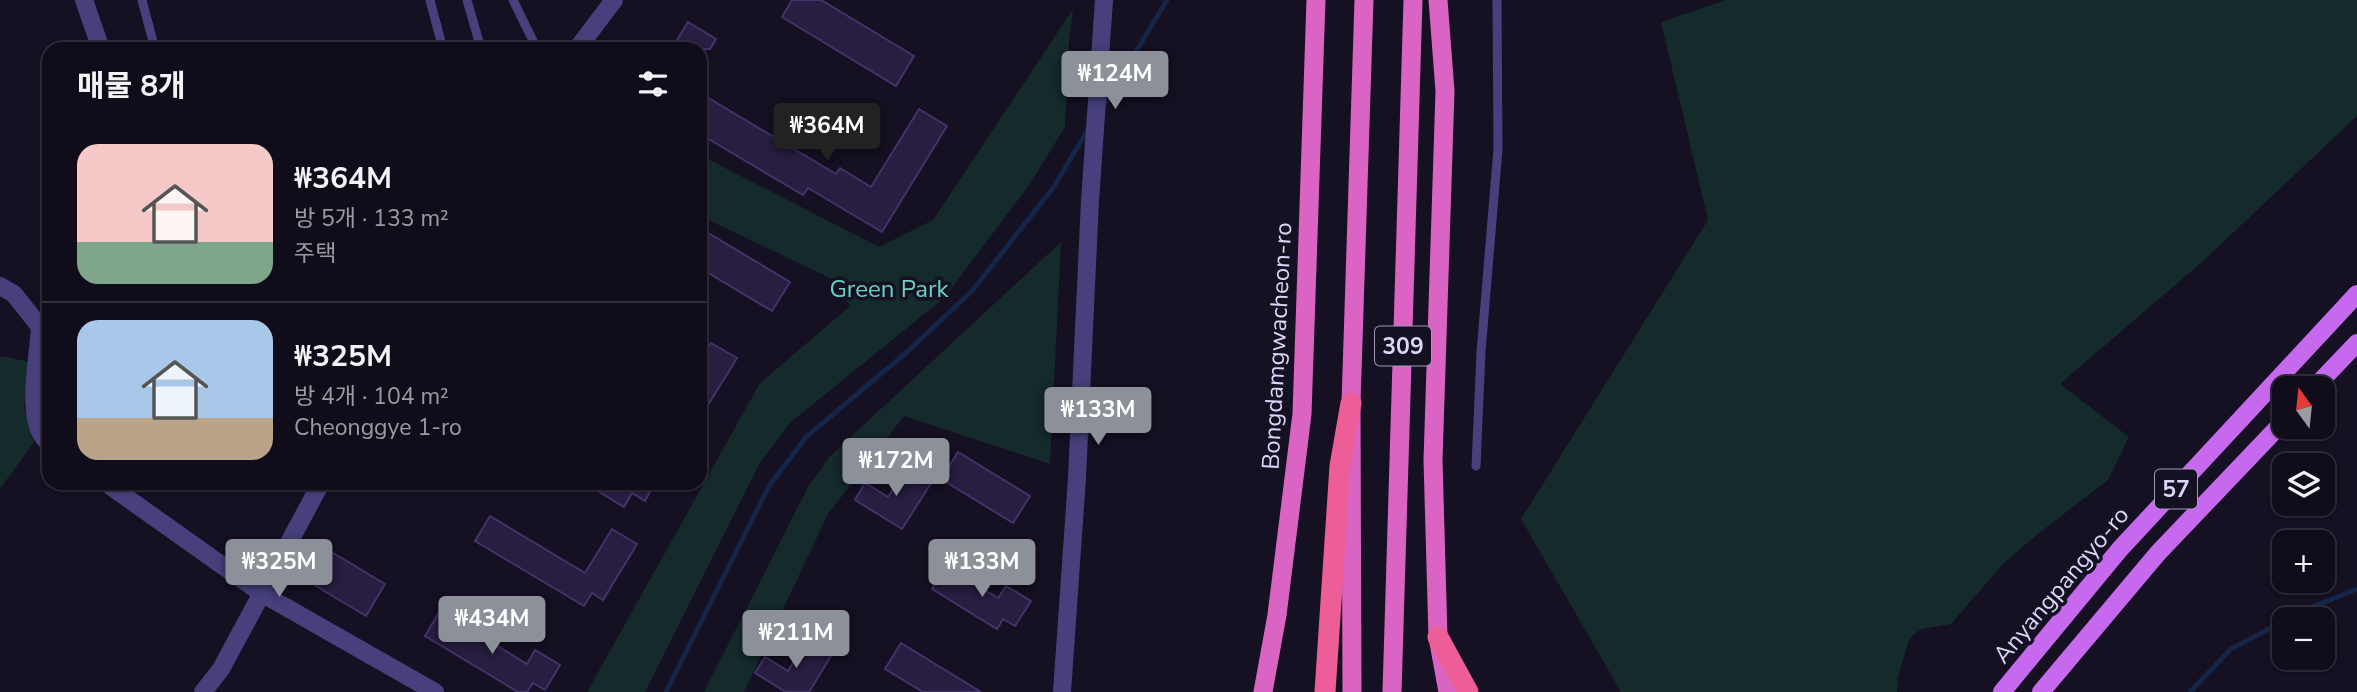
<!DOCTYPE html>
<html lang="ko">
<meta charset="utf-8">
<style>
:root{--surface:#100c1a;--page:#191523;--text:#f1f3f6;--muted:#9c9ba2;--line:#302c39;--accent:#8c9099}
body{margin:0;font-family:"Nunito Sans","Noto Sans KR",sans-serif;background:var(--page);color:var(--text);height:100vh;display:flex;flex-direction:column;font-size:26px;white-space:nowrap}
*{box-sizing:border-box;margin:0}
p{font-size:23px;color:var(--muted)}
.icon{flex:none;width:38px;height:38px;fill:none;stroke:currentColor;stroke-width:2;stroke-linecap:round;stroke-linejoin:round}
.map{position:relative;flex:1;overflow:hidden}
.panel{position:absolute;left:42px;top:42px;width:665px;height:448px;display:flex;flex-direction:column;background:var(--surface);border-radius:21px;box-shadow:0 2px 5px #0004,0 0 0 2px var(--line)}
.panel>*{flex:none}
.needle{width:46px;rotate:345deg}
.buttons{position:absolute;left:2272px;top:376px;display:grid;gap:14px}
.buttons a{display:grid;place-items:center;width:63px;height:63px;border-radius:14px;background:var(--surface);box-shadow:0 2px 5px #0004,0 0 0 2px var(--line);font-size:35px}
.price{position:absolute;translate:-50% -60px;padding:0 16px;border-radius:7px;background:var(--accent);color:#fff;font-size:23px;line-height:46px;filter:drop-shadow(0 2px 4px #0008)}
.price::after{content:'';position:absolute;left:50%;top:42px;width:21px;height:16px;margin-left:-10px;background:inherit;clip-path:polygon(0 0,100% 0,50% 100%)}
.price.active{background:#222;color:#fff}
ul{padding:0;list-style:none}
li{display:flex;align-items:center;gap:21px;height:175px;padding:0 35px}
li+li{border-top:2px solid var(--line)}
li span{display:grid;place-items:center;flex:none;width:196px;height:140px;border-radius:21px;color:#555}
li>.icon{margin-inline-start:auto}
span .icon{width:84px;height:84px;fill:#fffc;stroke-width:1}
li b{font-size:30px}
h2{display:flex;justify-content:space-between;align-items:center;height:84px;padding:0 35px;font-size:30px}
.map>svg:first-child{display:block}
</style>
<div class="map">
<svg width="2357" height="692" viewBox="0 0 2357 692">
<rect width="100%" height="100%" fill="#151022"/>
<path fill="#142a2b" d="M 1726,0 L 2357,0 L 2357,116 L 2201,263 L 2060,384 L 2129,437 L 2108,480 L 2034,537 L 2001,566 L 1951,624 L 1922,629 L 1914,634 L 1909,640 L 1898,677 L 1897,692 L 1621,692 L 1521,519 L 1708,220 L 1661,22 Z
M 1073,9 L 1069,42 L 1065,127 L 1030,184 L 944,298 L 791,422 L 761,461 L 645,692 L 587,692 L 760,383 L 850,306 L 832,279 L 700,216 L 700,155 L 879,247 L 933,220 Z
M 1061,242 L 1050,464 L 904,416 L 828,514 L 744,692 L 704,692 L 808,487 L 830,456 Z
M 2,356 L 30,362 L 24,406 L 34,442 L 0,489 L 0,357 Z"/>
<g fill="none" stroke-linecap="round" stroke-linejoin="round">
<path stroke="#152547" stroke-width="5" d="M 1104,105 L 1167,0
M 2287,620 L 2307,609 L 2357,589
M 666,692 L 769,486 L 806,437 L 907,352 L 972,291 L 1053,188 L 1089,128
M 2190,692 L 2231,649 L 2284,621"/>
</g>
<path fill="#281e41" stroke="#42336a" stroke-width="2" d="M 792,0 L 821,0 L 914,56 L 896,86 L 782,17 Z
M 688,22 L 716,39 L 710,49 L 672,49 Z
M 700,93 L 836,174 L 840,168 L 871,187 L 919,109 L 947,126 L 882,232 L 808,188 L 803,195 L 700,134 Z
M 700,228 L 790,282 L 772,311 L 700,268 Z
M 711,343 L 737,358 L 700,418 L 700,362 Z
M 958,452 L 1030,496 L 1013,523 L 941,479 Z
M 906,468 L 931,483 L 902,529 L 855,500 L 865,483 L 888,497 Z
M 585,483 L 655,483 L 645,501 L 632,493 L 624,507 Z
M 490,516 L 585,573 L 612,529 L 637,544 L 603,600 L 592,593 L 584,606 L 475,541 Z
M 320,545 L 385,584 L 366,616 L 301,577 Z
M 946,566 L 998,598 L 1006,586 L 1031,601 L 1015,626 L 1003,619 L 997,629 L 932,589 Z
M 440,611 L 527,664 L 535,650 L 560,665 L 545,690 L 533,683 L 527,692 L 518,692 L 425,636 Z
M 806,641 L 831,656 L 809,692 L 786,692 L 755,673 L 765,657 L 788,671 Z
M 901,643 L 981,692 L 923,692 L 885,669 Z"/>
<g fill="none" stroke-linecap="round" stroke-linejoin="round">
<path stroke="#47407c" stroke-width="9" d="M 142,0 L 155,49
M 430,0 L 443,49
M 467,0 L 481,49
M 513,0 L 537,49
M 1476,466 L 1481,352 L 1498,149 L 1497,0"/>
<path stroke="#47407c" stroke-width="18" d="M 84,0 L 101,49
M 0,286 L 14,294 L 40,327 C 39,356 23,424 49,443
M 106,483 L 261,593 L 435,692"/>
<path stroke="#47407c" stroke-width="18" d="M 577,49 L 614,0
M 203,692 L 221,669 L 321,483
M 1062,692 L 1077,478 L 1090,201 L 1104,0"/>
<path stroke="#c769ee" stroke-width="18" d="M 2314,388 L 2357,343
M 2002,692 L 2120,549 L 2357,294
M 2041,692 L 2158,553 L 2284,421"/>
<path stroke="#da64c3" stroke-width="19" d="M 1438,0 L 1445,91 L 1433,460 L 1438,637 L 1448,692
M 1263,692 L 1277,615 L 1302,414 L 1316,0
M 1352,692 L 1351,403 L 1364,0
M 1392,692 L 1413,0"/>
<path stroke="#ed5e98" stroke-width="21" d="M 1438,637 L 1468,692
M 1325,692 L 1340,466 L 1351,403"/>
</g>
<g text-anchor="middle" stroke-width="7" stroke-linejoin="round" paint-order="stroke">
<g fill="#151022" stroke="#a19bb9" stroke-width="2">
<rect x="1375" y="326.5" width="56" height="39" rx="5"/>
<rect x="2155" y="469.5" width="42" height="39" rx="5"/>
</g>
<g font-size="23" font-weight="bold" fill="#ddd6fa">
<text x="1403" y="354">309</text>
<text x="2176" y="497">57</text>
</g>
<g font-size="24" fill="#6ad3c0" stroke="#151022">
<text x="889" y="297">Green Park</text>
</g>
<g font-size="24" fill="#ddd6fa" stroke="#151022">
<text transform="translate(1277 346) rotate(-87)" y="8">Bongdamgwacheon-ro</text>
<text transform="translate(2061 585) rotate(-50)" y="8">Anyangpangyo-ro</text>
</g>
</g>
</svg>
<div class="buttons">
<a><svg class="needle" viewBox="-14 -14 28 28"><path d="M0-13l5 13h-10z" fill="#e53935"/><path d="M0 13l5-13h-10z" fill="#9c9ba2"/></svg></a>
<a><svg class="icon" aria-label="layers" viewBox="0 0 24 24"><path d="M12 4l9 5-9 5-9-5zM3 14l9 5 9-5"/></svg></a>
<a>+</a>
<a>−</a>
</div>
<b class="price" style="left:1115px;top:111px">₩124M</b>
<b class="price active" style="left:827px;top:163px">₩364M</b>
<b class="price" style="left:1098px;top:447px">₩133M</b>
<b class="price" style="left:896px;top:498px">₩172M</b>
<b class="price" style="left:279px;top:599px">₩325M</b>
<b class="price" style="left:982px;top:599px">₩133M</b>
<b class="price" style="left:492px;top:656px">₩434M</b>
<b class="price" style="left:796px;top:670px">₩211M</b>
<section class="panel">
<h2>매물 8개<svg class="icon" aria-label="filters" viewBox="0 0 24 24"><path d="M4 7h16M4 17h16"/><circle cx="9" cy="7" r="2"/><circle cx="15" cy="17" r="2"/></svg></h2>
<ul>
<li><span style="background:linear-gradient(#f6c9c9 70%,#7fa58c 0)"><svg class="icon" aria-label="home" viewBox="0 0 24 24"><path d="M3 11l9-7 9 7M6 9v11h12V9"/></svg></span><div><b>₩364M</b><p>방 5개 · 133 m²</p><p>주택</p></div></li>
<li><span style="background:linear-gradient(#a9c7e8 70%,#b9a48a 0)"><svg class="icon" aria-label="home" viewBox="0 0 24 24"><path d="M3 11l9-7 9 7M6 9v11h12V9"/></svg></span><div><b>₩325M</b><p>방 4개 · 104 m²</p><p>Cheonggye 1-ro</p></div></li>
</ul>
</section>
</div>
